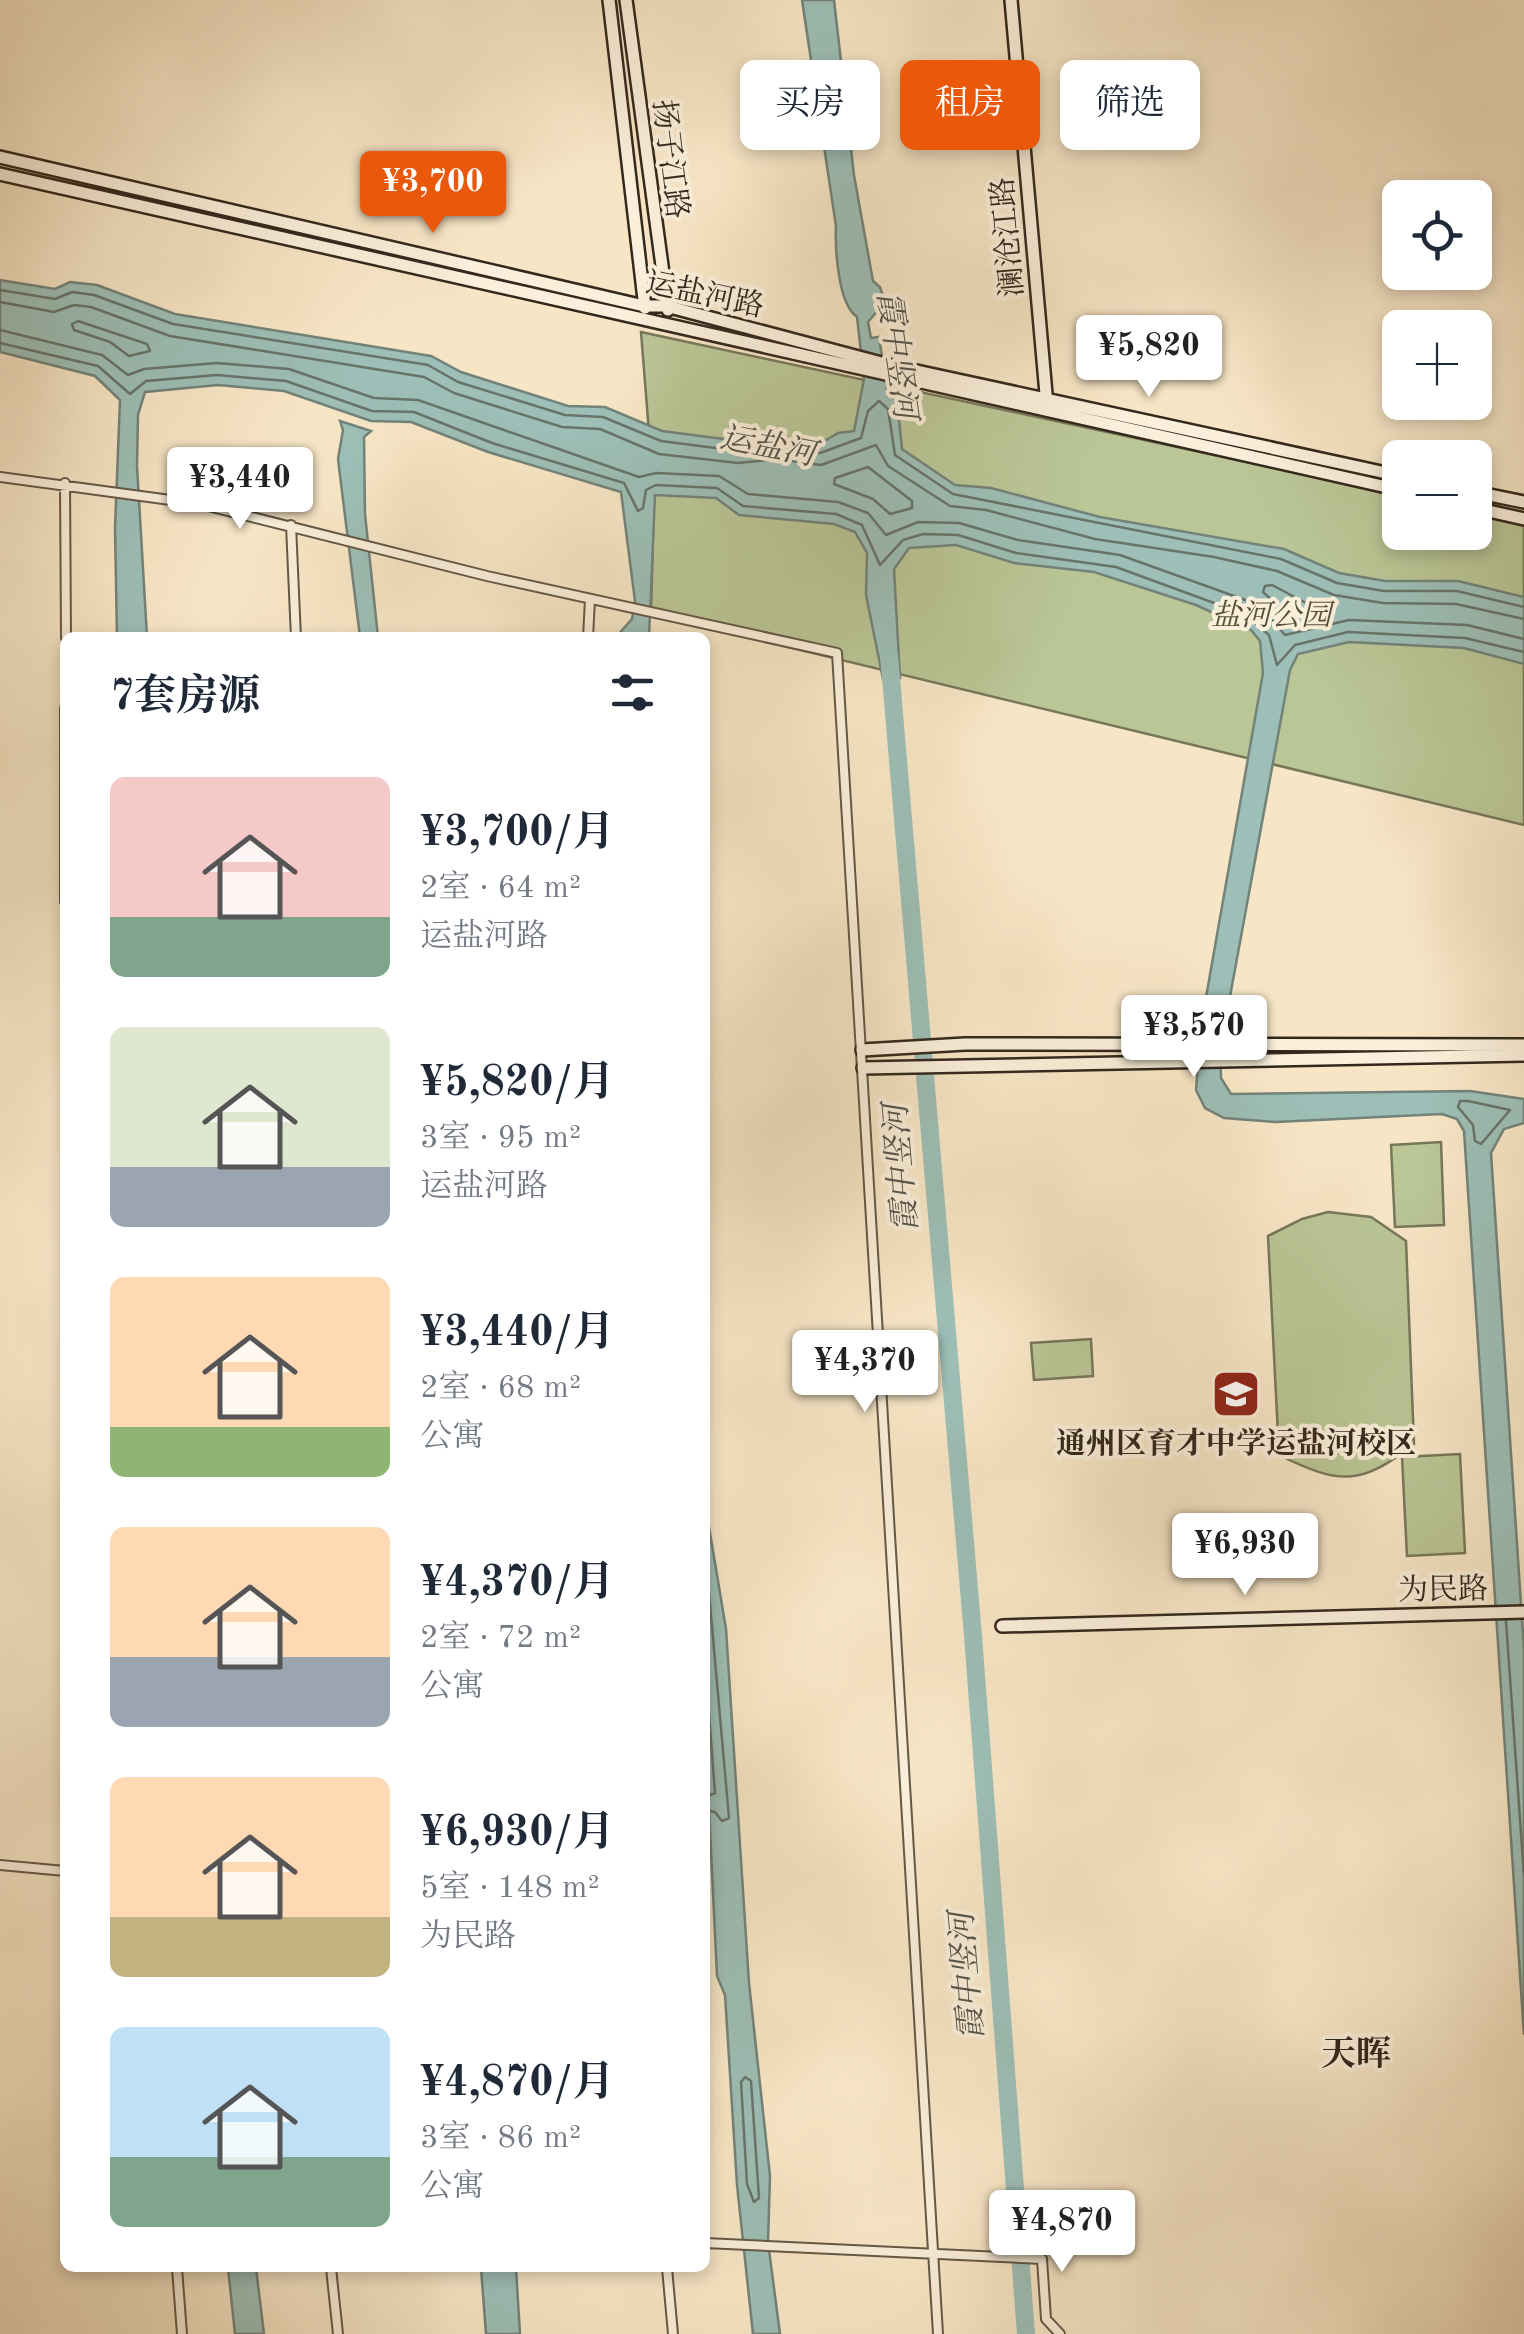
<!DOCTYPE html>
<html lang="zh">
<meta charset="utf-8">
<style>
:root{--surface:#fff;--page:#f6f6f7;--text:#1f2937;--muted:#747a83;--accent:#ea580c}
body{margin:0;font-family:"Old Standard TT","Noto Serif SC",serif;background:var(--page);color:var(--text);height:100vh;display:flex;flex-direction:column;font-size:38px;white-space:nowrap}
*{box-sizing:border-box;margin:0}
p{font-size:32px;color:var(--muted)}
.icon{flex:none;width:55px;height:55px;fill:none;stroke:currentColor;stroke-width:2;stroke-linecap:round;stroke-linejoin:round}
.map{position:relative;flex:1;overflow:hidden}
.panel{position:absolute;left:60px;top:632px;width:650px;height:1640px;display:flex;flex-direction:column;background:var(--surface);border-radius:15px;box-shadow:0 5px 15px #0003}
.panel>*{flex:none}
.top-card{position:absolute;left:740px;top:60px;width:632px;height:90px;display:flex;gap:20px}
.controls{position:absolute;left:1382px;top:180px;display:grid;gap:20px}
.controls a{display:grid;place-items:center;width:110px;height:110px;border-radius:15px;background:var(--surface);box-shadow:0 5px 15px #0003;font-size:50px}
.price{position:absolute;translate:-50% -85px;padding:0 22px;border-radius:10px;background:#fff;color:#222;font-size:32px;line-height:65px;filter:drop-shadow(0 2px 5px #0008)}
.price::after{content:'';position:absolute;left:50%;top:60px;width:30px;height:22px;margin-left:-15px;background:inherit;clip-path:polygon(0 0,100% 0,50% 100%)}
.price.selected{background:var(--accent);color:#fff}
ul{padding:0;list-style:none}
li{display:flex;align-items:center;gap:30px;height:250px;padding:0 50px}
li span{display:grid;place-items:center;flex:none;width:280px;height:200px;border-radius:15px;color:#555}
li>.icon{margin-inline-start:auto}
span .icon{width:120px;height:120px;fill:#fffc;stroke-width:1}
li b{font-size:42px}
h2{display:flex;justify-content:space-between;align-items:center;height:120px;padding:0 50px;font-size:42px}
.pill{padding:0 35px;border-radius:15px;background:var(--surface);box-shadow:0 5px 15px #0003;font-size:35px;line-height:90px}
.pill.selected{background:var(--accent);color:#fff}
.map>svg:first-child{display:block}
</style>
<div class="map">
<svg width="1524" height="2334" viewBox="0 0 1524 2334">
<rect width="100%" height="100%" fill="#f7e6c6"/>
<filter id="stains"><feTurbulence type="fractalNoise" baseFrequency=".002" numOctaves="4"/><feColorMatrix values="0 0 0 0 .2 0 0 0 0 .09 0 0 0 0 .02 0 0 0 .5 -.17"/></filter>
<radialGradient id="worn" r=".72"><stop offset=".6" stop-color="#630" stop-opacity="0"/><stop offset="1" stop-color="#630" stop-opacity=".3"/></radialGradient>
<path fill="#bac696" stroke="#77775a" stroke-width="2.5" d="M 641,332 L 1400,495 L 1400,532 L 1475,532 L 1475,511 L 1524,522 L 1524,825 L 651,614 L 654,495 Z
M 1441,1142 L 1444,1225 L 1395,1227 L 1391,1145 Z
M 1328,1212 L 1371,1217 L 1406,1241 L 1414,1444 C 1361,1486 1340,1485 1279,1455 L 1268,1236 L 1302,1219 Z
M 1091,1339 L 1093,1376 L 1034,1380 L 1031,1343 Z
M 1460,1454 L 1465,1553 L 1407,1556 L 1402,1457 Z"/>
<path fill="#9dbfb7" stroke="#738379" stroke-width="2.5" d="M 802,0 L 834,0 L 854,175 L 873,281 L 880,287 L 885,302 L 868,322 L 871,338 L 879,337 L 888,396 L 897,400 L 902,449 L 955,485 L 991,488 L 1100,517 L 1284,549 L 1339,573 L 1385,581 L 1458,581 L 1524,597 L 1524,664 L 1464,648 L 1349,642 L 1298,654 L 1290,670 L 1220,1051 L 1221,1078 L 1231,1094 L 1470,1091 L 1524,1099 L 1524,1123 L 1504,1129 L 1491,1153 L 1524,1649 L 1524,2035 L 1464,1131 L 1457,1119 L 1442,1114 L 1276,1122 L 1224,1118 L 1205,1108 L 1196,1090 L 1201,1026 L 1263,673 L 1260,641 L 1251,630 L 1196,605 L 1094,572 L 1014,563 L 956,545 L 909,548 L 894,569 L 900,678 L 883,679 L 866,595 L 867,553 L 855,532 L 834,524 L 739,515 L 716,498 L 655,495 L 649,637 L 616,637 L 632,619 L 635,601 L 621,492 L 488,452 L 411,422 L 371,421 L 284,391 L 218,385 L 145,392 L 138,415 L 137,466 L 147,637 L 117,637 L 115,528 L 120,400 L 95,376 L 0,352 L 0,280 L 55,289 L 70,282 L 97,285 L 175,314 L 431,356 L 461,372 L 568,406 L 605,407 L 662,431 L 739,441 L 781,436 L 801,443 L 821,443 L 838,433 L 854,431 L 864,379 L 857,317 C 838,304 835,249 836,226 Z
M 340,421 L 371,431 L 364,437 L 365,514 L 378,637 L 360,637 L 338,459 L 343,430 Z
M 705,1503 L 726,1629 L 749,1983 L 770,2176 L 768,2242 L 780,2334 L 753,2334 L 737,2185 L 725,1995 L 717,1976 L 705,1726 Z
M 228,2268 L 256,2268 L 264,2334 L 235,2334 Z
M 481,2268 L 516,2268 L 520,2334 L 486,2334 Z"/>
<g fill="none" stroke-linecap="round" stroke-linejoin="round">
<path stroke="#68746a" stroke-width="2.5" d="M 0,290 L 55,299 L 72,292 L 94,295 L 173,324 L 428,365 L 458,382 L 565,415 L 603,417 L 661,441 L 739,451 L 779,446 L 820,453 L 861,438 L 868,411 L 879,401 L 888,409 L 895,455 L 953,494 L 1281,559 L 1337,583 L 1384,591 L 1457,591 L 1524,607
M 0,302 L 54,312 L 74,305 L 91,307 L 170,336 L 424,377 L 454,393 L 562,427 L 600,429 L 659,454 L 738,463 L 778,459 L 821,465 L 876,445 L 888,466 L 950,506 L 986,510 L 1095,539 L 1214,557 L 1277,571 L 1334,595 L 1383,603 L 1456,604 L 1524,619
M 78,321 L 147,344 L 150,351 L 129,356 L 110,342 L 74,330 L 72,324 Z
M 0,330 L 102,355 L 128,375 L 144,369 L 217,363 L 289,369 L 374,398 L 418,400 L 639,477 L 656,473 L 719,476 L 748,494 L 838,502 L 868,513 L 886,535 L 918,522 L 959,523 L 1018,540 L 1120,555 L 1248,601 L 1266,613 L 1285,635 L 1349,620 L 1467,625 L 1524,639
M 0,343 L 98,366 L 130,394 L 146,381 L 217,375 L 286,381 L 372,411 L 414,412 L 492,443 L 624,483 L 638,511 L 643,508 L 646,490 L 656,485 L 717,488 L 743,506 L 836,514 L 862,525 L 880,565 L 903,540 L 923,534 L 958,535 L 1016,553 L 1116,567 L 1244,614 L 1269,635 L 1277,665 L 1295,645 L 1348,632 L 1465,638 L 1524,652
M 868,467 L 912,501 L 912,508 L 890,514 L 873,499 L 834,484 L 835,478 Z
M 1272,585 L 1308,604 L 1309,611 L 1289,616 L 1263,592 L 1265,586 Z
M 1468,1101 L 1510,1110 L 1481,1144 L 1475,1141 L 1473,1125 L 1458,1107 L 1460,1101 Z
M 705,1548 L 729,1818 L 722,1821 L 715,1812 L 705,1810
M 1506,1621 L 1524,1876
M 705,1662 L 715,1793 L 705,1797
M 745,2077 L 751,2081 L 759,2198 L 754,2202 L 747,2184 L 741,2082 Z"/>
<path stroke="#9dbfb7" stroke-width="18" d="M 889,655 L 973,1636 L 1026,2334"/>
<g stroke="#655847" stroke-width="12">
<path id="street" d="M 0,477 L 200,504 L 487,576 L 837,653 L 938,2334
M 65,483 L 66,638
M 291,525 L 296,638
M 588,638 L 590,599
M 65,708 L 65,902
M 0,1865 L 65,1871
M 705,2243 L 1042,2259 L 1046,2319 L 1060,2334
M 177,2268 L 182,2334
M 331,2268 L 338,2334
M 667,2268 L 673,2334"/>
</g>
<g stroke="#34281d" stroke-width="16">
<path id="secondary" d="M 609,0 L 645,308
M 626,0 L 668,310
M 1011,0 L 1047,405
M 0,157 L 644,306 L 666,306 L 889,365 L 1400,476
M 0,174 L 1400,490
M 1475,492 L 1524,502
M 1475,508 L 1524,519
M 862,1050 L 965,1044 L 1524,1045
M 863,1068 L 1524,1055
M 1002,1626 L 1524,1612"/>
</g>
<use href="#street" stroke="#faefda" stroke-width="8"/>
<use href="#secondary" stroke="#faefda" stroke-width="11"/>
</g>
<defs>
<g id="school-square" transform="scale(2.5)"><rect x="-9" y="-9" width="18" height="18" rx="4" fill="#8f2418" stroke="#faefda"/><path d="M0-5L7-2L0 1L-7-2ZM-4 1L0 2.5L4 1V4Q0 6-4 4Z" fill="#fff"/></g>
</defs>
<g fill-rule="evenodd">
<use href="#school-square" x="1236" y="1394"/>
</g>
<g text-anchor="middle" stroke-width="8" stroke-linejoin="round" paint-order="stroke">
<g font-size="30" fill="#34281d" stroke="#faefda">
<text transform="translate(671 159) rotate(83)" y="10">扬子江路</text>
<text transform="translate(1007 237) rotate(-95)" y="10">澜沧江路</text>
<text transform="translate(705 294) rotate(12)" y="10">运盐河路</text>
<text transform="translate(1443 1589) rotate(-1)" y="10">为民路</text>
</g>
<g font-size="30" font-style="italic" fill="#56503b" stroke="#faefda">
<text x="1271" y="625">盐河公园</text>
</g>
<g font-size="30" font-weight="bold" fill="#34281d" stroke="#faefda">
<text x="1236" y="1453">通州区育才中学运盐河校区</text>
</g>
<g font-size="32" font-style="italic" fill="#54554b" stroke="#faefda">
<text transform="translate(898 355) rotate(82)" y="11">霞中竖河</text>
<text transform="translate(768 445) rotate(11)" y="11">运盐河</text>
<text transform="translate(900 1168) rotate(-95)" y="11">霞中竖河</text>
<text transform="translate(966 1976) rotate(-95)" y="11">霞中竖河</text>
</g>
<g font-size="35" font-weight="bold" fill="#34281d" stroke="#faefda">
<text x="1356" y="2065">天晖</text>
</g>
</g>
<rect width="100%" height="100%" filter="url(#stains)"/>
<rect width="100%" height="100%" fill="url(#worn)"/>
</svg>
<div class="controls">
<a><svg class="icon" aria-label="locate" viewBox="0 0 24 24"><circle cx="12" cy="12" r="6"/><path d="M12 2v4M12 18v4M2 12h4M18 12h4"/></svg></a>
<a>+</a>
<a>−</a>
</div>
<b class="price selected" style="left:433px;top:236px">¥3,700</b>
<b class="price" style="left:1149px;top:400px">¥5,820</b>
<b class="price" style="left:240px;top:532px">¥3,440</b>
<b class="price" style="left:1194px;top:1080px">¥3,570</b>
<b class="price" style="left:865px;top:1415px">¥4,370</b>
<b class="price" style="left:1245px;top:1598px">¥6,930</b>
<b class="price" style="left:1062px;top:2275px">¥4,870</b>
<div class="top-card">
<a class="pill">买房</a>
<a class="pill selected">租房</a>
<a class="pill">筛选</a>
</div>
<section class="panel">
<h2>7套房源<svg class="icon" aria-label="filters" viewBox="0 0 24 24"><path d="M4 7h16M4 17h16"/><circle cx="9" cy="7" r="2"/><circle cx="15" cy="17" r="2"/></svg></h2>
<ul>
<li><span style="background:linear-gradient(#f6c9c9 70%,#7fa58c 0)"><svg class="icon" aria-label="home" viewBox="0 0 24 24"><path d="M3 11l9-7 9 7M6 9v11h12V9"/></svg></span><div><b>¥3,700/月</b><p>2室 · 64 m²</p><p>运盐河路</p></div></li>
<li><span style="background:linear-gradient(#dfe7d0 70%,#9aa5b1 0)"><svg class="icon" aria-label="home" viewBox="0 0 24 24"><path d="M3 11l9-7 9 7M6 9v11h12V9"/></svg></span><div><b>¥5,820/月</b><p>3室 · 95 m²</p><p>运盐河路</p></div></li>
<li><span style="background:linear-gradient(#ffd9b3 75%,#8fb573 0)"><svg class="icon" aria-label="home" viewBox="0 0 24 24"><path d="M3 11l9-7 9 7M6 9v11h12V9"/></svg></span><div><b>¥3,440/月</b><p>2室 · 68 m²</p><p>公寓</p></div></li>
<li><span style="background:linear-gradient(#ffd9b3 65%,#9aa5b1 0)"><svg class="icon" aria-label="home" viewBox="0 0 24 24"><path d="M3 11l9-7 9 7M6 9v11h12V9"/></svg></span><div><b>¥4,370/月</b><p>2室 · 72 m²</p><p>公寓</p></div></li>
<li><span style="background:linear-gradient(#ffd9b3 70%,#c2b280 0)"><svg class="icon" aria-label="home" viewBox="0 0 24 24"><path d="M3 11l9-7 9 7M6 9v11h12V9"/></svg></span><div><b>¥6,930/月</b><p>5室 · 148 m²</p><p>为民路</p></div></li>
<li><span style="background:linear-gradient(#bfe0f5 65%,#7fa58c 0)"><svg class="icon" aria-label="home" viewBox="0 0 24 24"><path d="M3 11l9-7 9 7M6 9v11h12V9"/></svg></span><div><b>¥4,870/月</b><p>3室 · 86 m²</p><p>公寓</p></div></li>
</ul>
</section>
</div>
